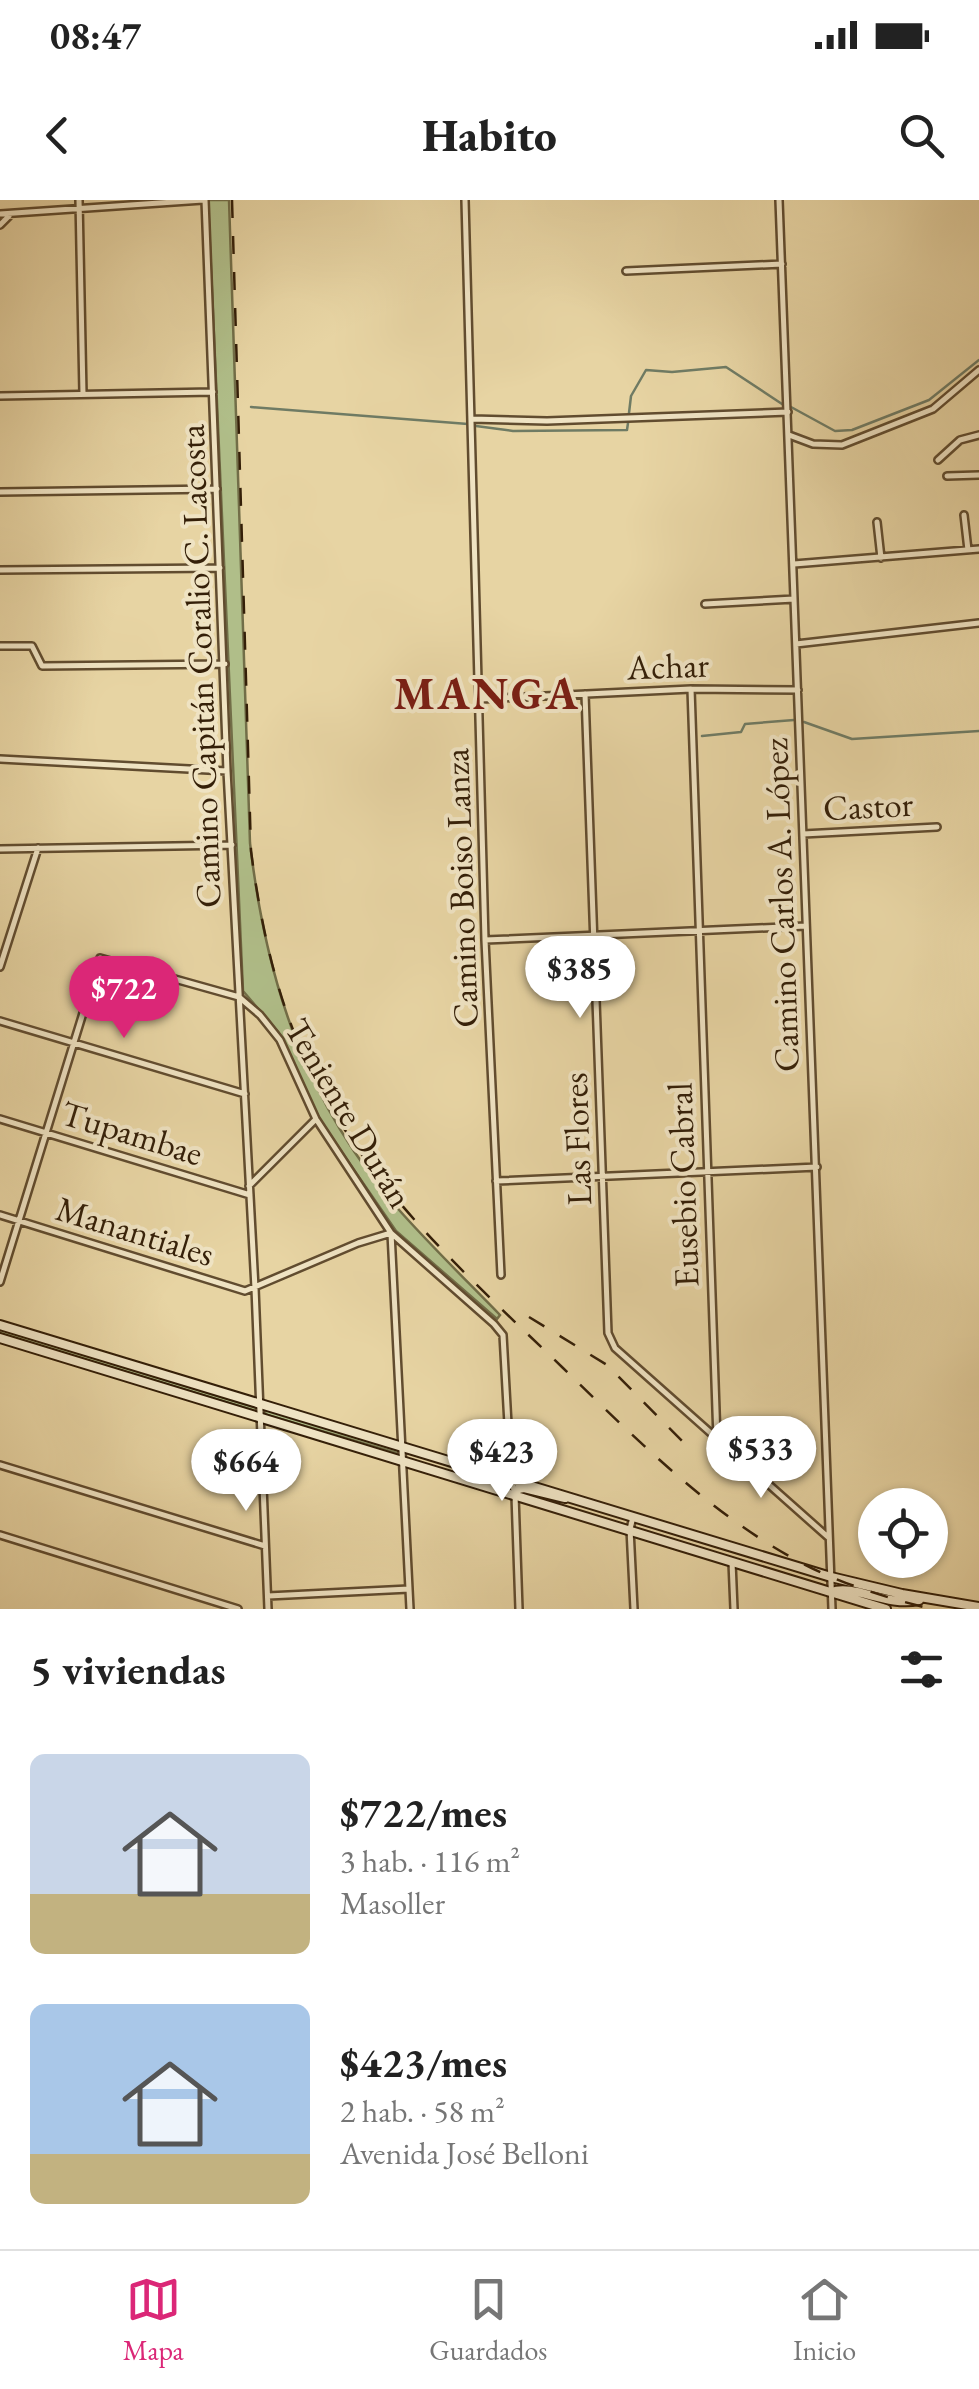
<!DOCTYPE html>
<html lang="es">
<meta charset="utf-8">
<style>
:root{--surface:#fff;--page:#f2f2f2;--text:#222;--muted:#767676;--line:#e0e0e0;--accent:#db2777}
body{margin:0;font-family:"EB Garamond",serif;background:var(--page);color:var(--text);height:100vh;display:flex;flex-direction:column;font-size:38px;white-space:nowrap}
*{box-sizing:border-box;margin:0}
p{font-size:32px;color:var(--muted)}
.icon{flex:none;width:55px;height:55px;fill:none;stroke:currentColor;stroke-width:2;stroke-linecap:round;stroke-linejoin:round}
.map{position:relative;height:1409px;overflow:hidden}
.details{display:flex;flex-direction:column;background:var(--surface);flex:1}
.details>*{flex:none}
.tools{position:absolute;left:858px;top:1288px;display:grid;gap:20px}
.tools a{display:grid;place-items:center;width:90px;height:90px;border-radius:50%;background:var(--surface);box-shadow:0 2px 8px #0004;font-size:50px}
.price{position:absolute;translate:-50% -85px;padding:0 22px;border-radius:35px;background:#fff;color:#222;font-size:32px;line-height:65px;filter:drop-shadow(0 2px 5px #0008)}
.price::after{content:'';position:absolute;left:50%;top:60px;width:30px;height:22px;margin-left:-15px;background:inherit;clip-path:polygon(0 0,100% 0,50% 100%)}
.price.active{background:var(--accent);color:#fff}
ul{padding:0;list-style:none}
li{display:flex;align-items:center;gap:30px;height:250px;padding:0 30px}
li span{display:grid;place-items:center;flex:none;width:280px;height:200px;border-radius:15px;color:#555}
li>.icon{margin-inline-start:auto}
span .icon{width:120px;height:120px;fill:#fffc;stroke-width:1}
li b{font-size:42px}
h2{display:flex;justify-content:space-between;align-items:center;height:120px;padding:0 30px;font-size:42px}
.status{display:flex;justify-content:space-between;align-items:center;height:70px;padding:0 50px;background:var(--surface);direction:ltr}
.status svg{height:28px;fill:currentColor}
header{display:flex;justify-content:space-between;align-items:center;height:130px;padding:0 30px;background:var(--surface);font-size:45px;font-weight:800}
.dock{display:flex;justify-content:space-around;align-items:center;height:140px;border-top:2px solid var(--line);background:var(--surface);font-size:28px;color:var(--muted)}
.dock a{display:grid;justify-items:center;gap:5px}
.dock .active{color:var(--accent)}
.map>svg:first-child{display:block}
</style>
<div class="status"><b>08:47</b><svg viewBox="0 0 49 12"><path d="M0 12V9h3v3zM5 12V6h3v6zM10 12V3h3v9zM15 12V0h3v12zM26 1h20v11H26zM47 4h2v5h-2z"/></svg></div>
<header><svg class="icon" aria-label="back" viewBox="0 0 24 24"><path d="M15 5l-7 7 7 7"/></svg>Habito<svg class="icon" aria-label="search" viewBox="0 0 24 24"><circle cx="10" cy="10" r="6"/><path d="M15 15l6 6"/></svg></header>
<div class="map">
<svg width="979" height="1409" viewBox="0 0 979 1409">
<rect width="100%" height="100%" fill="#e7d4a3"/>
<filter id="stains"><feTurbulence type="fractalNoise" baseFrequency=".002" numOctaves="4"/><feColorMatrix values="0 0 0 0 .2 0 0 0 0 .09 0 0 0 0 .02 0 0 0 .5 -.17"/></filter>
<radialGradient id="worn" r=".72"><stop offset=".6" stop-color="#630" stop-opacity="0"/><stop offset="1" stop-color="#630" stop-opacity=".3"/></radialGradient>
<path fill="#b0be89" stroke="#726e48" stroke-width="2.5" d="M 208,0 L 229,0 L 250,643 C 266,782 306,904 400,1011 C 432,1047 467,1081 500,1115 L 497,1119 L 396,1031 L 321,922 L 278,832 L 243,791 Z
M 0,1128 L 257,1205 L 258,1208 L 256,1211 L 0,1134 Z
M 266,1208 L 401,1249 L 400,1254 L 267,1215 L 264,1212 Z"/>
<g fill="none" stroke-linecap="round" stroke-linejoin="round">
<path stroke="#6f7b64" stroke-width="2.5" d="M 251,207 L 468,224
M 791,207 L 835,231 L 852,230 L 929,200 L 979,160
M 629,213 L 631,196 L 646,170 L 672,172 L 726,167 L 782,204
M 476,226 L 513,231 L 627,230 L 628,223
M 804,522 L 852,539 L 979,531
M 702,536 L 741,532 L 745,524 L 794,520"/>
<g stroke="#614c2f" stroke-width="10">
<path id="minor" d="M 79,0 L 83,194
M 205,0 L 227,571 L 255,1088 L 268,1409
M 465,0 L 485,740 L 501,1075
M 779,0 L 832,1409
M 0,14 L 203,0
M 0,25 L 9,16
M 626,71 L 782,64
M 0,196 L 213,192
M 472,219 L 547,221 L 788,212
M 789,235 L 813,244 L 842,245 L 933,209 L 979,170
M 938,260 L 960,240 L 979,235
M 947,276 L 979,275
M 0,292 L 217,289
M 964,315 L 968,350
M 877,322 L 881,358
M 794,364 L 979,349
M 0,370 L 220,368
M 705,404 L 794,399
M 796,444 L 979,423
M 0,446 L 32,446 L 42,466 L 225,464
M 691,489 L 717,1239
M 585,494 L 608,1133 L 615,1148 L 829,1338
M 481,499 L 691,489 L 798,490
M 0,559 L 227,571
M 803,634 L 937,627
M 0,649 L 232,645
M 485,740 L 806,726
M 0,767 L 38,648
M 0,821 L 245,894
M 0,919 L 250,995
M 496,981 L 817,967
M 249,986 L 316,919
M 0,1015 L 245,1091 L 358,1043 L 391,1033 L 410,1409
M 0,1082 L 100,758 L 239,797 L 260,815 L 280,840 L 316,919 L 391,1033 L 494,1124 L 503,1135 L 511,1278 L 515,1295 L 519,1409
M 0,1265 L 265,1346
M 633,1317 L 630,1329 L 634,1409
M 0,1335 L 238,1409
M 732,1362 L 734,1409
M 268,1396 L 409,1389"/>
</g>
<g stroke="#341f08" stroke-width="12">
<path id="secondary" d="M 0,1125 L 831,1377 L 902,1394 L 979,1407
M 0,1138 L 886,1409
M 481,1278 L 503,1285 L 511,1278
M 515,1295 L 518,1289 L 524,1288 L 565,1298
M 831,1392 C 856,1384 885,1407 919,1400"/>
</g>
<use href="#minor" stroke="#efe3c3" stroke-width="5"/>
<use href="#secondary" stroke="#efe3c3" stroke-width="8"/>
<path stroke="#341f08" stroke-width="2.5" stroke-dasharray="18 18" stroke-linecap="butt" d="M 232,0 L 251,651 C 262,734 280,816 321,890 C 381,1000 473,1081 563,1168 C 634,1237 708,1312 796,1360 C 838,1383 884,1397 931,1409
M 529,1117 L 607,1165 L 683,1242"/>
</g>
<g text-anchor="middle" stroke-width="8" stroke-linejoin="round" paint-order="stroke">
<g font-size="35" fill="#341f08" stroke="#efe3c3">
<text transform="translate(200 466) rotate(-92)" y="12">Camino Capitán Coralio C. Lacosta</text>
<text transform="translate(668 466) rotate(-2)" y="12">Achar</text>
<text transform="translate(868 606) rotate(-3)" y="12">Castor</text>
<text transform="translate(461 688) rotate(-92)" y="12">Camino Boiso Lanza</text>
<text transform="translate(781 705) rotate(-92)" y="12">Camino Carlos A. López</text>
<text transform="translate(349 913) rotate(59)" y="12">Teniente Durán</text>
<text transform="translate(132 933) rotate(17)" y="12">Tupambae</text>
<text transform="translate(577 939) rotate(-92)" y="12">Las Flores</text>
<text transform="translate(683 985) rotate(-92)" y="12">Eusebio Cabral</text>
<text transform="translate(135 1031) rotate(17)" y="12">Manantiales</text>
</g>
<g font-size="45" font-weight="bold" letter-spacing="2.5" fill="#7a1f14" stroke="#efe3c3">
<text x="487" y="509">MANGA</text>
</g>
</g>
<rect width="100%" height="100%" filter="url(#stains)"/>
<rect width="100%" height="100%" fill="url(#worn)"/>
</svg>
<div class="tools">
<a><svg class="icon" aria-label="locate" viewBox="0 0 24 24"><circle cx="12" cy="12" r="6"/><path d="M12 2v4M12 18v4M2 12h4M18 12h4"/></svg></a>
</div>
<b class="price" style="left:580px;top:821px">$385</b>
<b class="price active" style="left:124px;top:841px">$722</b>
<b class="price" style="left:761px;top:1301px">$533</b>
<b class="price" style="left:502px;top:1304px">$423</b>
<b class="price" style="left:246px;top:1314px">$664</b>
</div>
<section class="details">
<h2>5 viviendas<svg class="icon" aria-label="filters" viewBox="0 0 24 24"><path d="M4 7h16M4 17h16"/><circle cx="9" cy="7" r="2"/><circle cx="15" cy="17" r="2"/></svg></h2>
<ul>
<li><span style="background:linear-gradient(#c9d6e8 70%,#c2b280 0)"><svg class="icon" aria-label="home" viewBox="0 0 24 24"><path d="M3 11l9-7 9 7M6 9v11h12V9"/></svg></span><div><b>$722/mes</b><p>3 hab. · 116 m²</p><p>Masoller</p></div></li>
<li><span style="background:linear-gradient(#a9c7e8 75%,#c2b280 0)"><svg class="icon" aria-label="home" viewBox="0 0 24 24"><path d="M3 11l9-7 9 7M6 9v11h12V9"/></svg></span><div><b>$423/mes</b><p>2 hab. · 58 m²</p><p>Avenida José Belloni</p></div></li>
</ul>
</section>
<nav class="dock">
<a class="active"><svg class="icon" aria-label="map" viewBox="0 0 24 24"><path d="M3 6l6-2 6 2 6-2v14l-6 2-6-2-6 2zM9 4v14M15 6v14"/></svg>Mapa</a>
<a><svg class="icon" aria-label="saved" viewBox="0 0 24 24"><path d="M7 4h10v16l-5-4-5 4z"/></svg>Guardados</a>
<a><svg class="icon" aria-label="home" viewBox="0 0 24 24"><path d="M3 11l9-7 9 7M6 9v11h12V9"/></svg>Inicio</a>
</nav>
